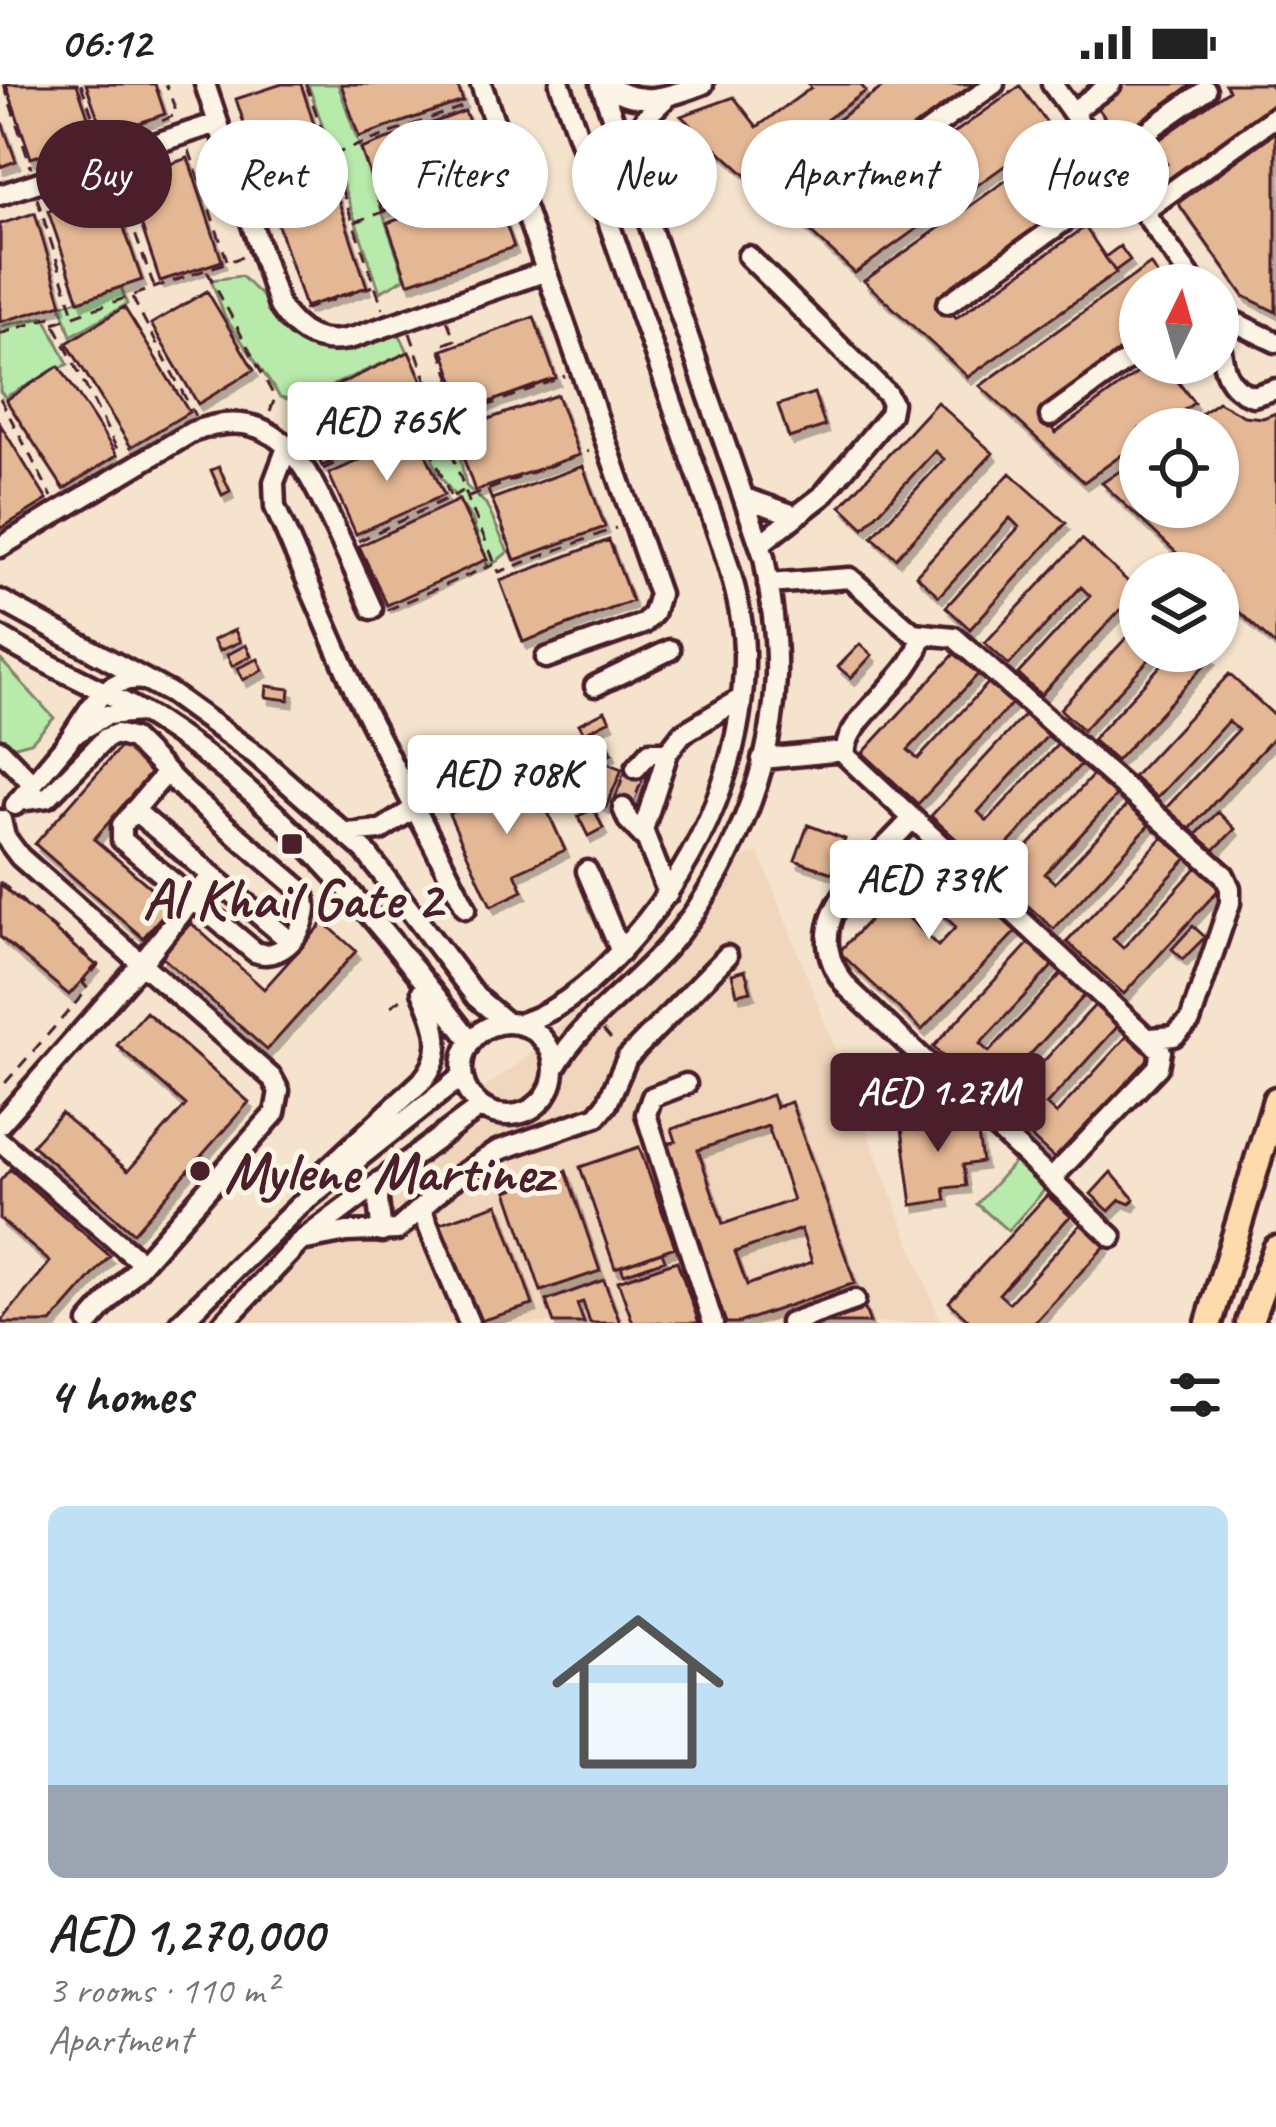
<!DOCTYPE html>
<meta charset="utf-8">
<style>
:root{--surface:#fff;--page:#f6f6f6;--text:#222;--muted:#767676;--accent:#4a1f2b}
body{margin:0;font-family:Caveat,sans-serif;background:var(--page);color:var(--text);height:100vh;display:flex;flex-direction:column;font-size:45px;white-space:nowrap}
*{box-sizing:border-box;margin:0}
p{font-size:39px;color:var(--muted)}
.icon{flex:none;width:66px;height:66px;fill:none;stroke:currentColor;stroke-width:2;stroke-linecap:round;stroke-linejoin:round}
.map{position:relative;height:1239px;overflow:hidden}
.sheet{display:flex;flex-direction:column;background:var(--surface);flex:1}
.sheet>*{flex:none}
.top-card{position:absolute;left:36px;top:36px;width:1206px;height:108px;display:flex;gap:24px}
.needle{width:78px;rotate:5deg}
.controls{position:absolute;left:1119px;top:180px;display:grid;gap:24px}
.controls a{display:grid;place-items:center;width:120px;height:120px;border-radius:50%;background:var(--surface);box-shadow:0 3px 9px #0004;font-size:60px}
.price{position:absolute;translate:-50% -102px;padding:0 27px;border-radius:12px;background:#fff;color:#222;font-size:39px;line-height:78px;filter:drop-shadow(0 3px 6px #0008)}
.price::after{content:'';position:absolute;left:50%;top:72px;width:36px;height:27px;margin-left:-18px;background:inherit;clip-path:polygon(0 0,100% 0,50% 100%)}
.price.current{background:var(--accent);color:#fff}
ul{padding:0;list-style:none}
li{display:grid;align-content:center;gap:24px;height:636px;padding:0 48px}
li span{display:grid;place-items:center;height:372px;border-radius:18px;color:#555}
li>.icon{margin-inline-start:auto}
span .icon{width:216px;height:216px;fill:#fffc;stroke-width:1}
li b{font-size:51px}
h2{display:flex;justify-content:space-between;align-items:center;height:144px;padding:0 48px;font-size:51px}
.pill{padding:0 42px;border-radius:54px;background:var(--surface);box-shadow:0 3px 9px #0004;font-size:42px;line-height:108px}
.pill.current{background:var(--accent);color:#fff}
.status{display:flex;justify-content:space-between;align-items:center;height:84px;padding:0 60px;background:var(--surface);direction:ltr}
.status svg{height:33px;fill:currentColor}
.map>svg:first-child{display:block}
</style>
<div class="status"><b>06:12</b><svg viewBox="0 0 49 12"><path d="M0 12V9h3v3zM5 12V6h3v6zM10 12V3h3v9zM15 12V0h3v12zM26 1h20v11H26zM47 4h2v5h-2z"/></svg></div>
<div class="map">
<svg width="1276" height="1239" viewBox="0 0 1276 1239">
<defs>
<filter id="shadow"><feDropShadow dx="4" dy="7" stdDeviation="0" flood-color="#0004"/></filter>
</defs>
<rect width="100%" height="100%" fill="#f5e3cd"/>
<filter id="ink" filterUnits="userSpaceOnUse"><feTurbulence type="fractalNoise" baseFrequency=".00833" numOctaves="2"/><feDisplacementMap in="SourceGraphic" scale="24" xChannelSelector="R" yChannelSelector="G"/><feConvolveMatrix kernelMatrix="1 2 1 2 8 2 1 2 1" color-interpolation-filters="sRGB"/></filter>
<g filter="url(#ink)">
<path fill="#f0d6bc" d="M 759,768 L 941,1239 L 201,1239 L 276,1156 L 523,976 L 721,783 Z"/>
<path fill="#b8ebab" stroke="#81856b" stroke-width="3" d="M 308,0 L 338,0 L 405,194 L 380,208 Z
M 241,192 L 295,244 L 316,258 L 397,245 L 408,268 L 333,301 L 334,306 L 292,316 L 280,313 L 225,233 L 211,196 Z
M 121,203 L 127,220 L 71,252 L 61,221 Z
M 45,233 L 68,280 L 5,313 L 0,307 L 0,242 Z
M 448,316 L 466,402 L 486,420 L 508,468 L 488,484 L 472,435 L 437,388 L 418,331 Z
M 0,575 L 54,634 L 31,658 L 8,664 L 0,655 Z
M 1017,1075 L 1048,1102 L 1008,1147 L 977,1120 Z"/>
<path fill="#e5b895" stroke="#4a1f2b" stroke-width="3" fill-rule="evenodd" filter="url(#shadow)" d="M 6,0 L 77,0 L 95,53 L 31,74 Z
M 86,0 L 155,0 L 165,30 L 104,51 Z
M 282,0 L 301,0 L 327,81 L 264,101 L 236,15 Z
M 341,0 L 457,0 L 463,17 L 359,53 Z
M 808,0 L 860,0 L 866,7 L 748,93 L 681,32 L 734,13 L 757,43 L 811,4 Z
M 887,0 L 979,0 L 824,112 L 839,131 L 1020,2 L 1053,47 L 855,189 L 754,96 Z
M 1115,0 L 1193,0 L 1118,52 L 1092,16 Z
M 1225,0 L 1270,0 L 1276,9 L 1276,24 L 1168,100 L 1161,90 L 1155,95 L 1143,79 L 1150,75 L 1162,84 L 1167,80 L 1153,60 L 1229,6 Z
M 465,27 L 488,89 L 383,127 L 361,65 Z
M 0,33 L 16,77 L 0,83 Z
M 1276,48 L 1276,228 L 1244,212 L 1178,119 Z
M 1063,56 L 1096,102 L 941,214 L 956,234 L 1085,143 L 1116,189 L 968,293 L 864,197 Z
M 188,74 L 222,177 L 160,197 L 126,95 Z
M 333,100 L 367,203 L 305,223 L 271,120 Z
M 493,103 L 514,163 L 408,199 L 387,139 Z
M 111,106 L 142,196 L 79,217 L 48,127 Z
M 35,129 L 62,220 L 0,238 L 0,140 Z
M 1120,162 L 1130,176 L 1115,187 L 1105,173 Z
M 1150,180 L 1164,201 L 1140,201 L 1140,255 L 1042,324 L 1055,349 L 1151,279 L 1164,279 L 1194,319 L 1158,345 L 1140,345 L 1140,358 L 1084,398 L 980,302 Z
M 207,207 L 254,286 L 198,320 L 151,240 Z
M 124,223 L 189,328 L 131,363 L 67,259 Z
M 534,233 L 556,294 L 465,327 L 443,266 Z
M 409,268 L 437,329 L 322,382 L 294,321 Z
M 59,282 L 117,371 L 64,405 L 6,316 Z
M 814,309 L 825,342 L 789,354 L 778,321 Z
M 557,311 L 579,371 L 475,407 L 454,347 Z
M 937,318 L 993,369 L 896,474 L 872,453 L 944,375 L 935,367 L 864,444 L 841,422 Z
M 1218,318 L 1244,332 L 1263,334 L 1276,329 L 1276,562 L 1218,508 L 1218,489 L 1198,489 L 1102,399 L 1140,373 L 1140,423 L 1218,423 L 1218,345 L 1180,345 Z
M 0,340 L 47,416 L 0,445 Z
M 417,350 L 444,411 L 356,450 L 329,390 Z
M 583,382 L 605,443 L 515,476 L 492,415 Z
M 219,383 L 230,407 L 222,411 L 211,386 Z
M 1010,389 L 1066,439 L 970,545 L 946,523 L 1019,443 L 1010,434 L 939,512 L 916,491 Z
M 459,416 L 487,475 L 387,521 L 359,462 Z
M 1082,455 L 1138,507 L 1041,611 L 1018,590 L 1090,512 L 1081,503 L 1009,581 L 985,559 Z
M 609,456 L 632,517 L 523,558 L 500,497 Z
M 1140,539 L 1140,567 L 1205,567 L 1212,573 L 1116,677 L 1092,656 L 1165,577 L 1155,569 L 1083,646 L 1060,625 Z
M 235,546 L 240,558 L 219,567 L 213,556 Z
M 860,560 L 872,571 L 851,594 L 838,583 Z
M 246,561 L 251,572 L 232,582 L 227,571 Z
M 958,566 L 981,587 L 908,666 L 918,675 L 992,595 L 1015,616 L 918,720 L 863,669 Z
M 258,575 L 263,586 L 243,596 L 238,584 Z
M 1229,590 L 1276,633 L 1276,651 L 1189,746 L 1166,724 L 1238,646 L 1228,637 L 1157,714 L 1133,693 Z
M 267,602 L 290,605 L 289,616 L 266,613 Z
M 605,627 L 610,636 L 584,649 L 579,640 Z
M 1026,629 L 1049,650 L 978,728 L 987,737 L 1060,658 L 1082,679 L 987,783 L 931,732 Z
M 608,659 L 612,669 L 585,680 L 581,669 Z
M 122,661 L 153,688 L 94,755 L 171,821 L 143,854 L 35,760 Z
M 605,678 L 622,685 L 606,723 L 589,715 Z
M 628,681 L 645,688 L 630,727 L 613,720 Z
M 1094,690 L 1117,711 L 1045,790 L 1055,799 L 1128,720 L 1150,740 L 1054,845 L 998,795 Z
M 532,693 L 565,766 L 515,789 L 523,807 L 491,822 L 449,730 Z
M 594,725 L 603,744 L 588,752 L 578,732 Z
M 1218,728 L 1235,745 L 1212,768 L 1195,752 Z
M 808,741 L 845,755 L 832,789 L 795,776 Z
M 1163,753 L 1187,774 L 1113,855 L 1123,864 L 1197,783 L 1220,804 L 1124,910 L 1067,858 Z
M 928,761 L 1018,845 L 922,946 L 839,868 L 889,815 L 938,862 L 956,843 L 900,791 Z
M 0,800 L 96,881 L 69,911 L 0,853 Z
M 324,838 L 356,867 L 267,966 L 161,872 L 191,839 L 264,905 Z
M 1193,842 L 1205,853 L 1183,875 L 1172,865 Z
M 1030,858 L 1054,880 L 980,960 L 989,968 L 1062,889 L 1086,910 L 989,1015 L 933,963 Z
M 745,886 L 751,907 L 737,910 L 732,890 Z
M 1096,920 L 1119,941 L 1046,1021 L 1056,1030 L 1129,950 L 1152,971 L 1056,1076 L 1000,1025 Z
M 146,928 L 249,1018 L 133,1149 L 32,1061 L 61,1029 L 128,1087 L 186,1021 L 117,961 Z
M 904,991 L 916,1002 L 895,1025 L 883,1014 Z
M 772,1011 L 776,1023 L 791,1018 L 855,1199 L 738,1239 L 726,1239 L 663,1062 L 676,1057 L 672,1045 ZM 768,1042 L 793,1116 L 723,1140 L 698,1066 ZM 801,1145 L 812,1178 L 747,1201 L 735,1168 Z
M 964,1029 L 967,1051 L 978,1050 L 982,1078 L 963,1081 L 966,1102 L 944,1104 L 946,1116 L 912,1121 L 901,1037 Z
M 639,1063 L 675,1163 L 615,1184 L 580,1083 Z
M 10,1085 L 110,1172 L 51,1239 L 0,1239 L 50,1178 L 0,1135 L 0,1097 Z
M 566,1087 L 600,1187 L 541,1207 L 507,1107 Z
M 1111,1088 L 1134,1115 L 1130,1120 L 1120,1116 L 1109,1127 L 1091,1110 Z
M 1047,1111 L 1070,1132 L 999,1210 L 1009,1219 L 1081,1140 L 1105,1162 L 1034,1239 L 972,1239 L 949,1218 Z
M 498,1120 L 533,1221 L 473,1239 L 438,1140 Z
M 662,1168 L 665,1176 L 624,1190 L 621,1182 Z
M 677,1177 L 699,1239 L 633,1239 L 618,1197 Z
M 604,1196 L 620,1239 L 590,1239 L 583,1218 L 577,1220 L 584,1239 L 554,1239 L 546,1217 Z
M 863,1220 L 870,1239 L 809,1239 Z"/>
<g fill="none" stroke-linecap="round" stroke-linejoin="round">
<path stroke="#d3bcad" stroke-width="18" stroke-dasharray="18 9" stroke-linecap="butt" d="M 623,724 L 636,684"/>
<g stroke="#4a1f2b" stroke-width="27">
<path id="minor" d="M 205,0 L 279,222 C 298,251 321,263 355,253 L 544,188
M 481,0 L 659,510 L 653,530 L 643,540 L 546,574
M 605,0 C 638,24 669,13 703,0
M 1052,0 L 1196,201
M 1072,28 L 1111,0
M 626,67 L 646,33 L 665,15
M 1106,76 L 1206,6
M 0,111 L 217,39
M 837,113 L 994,0
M 245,119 L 327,92
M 1143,128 L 1276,32
M 748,172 L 887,310 L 892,319 L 890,330 L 822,412 L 760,460
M 947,220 L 1121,97
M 1218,230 L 1276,258
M 1218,241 C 1222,271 1220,303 1253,312 L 1276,305
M 1050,332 L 1140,267
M 288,361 L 274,398 L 275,423 L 356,609 L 466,824
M 745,414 L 794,431
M 0,463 L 192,348 C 273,317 303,375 332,438 C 346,467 359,496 372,525
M 768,500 L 850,494 L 913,549 L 954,553 L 1224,791 L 1230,804 L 1230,819 L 1190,937 L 1174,952 L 1151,954
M 0,516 L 170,609 L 256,671 L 365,767 L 476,913 L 507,939
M 922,550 C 916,596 840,635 846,672 L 1161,967 L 1158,983 L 1052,1094
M 0,553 C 50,584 105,605 155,636 C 290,723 374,834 471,957
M 595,602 L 670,566
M 78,648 L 106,631 L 140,628
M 0,666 L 33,700
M 762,675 L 844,667
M 636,684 L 650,668 L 668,668
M 18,717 L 48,713 L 106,654 L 116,650 L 133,655 L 187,709 L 302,807 C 317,834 286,880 255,868 L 122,756 L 122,741 L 166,689
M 15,721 C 32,701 49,680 66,660 C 88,631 101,591 144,596
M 623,724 L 628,736 L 644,753
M 134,726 L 290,857
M 912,735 C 868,785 791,836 848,904 L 1112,1153
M 1,736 L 5,753 L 20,773 L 272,994 L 279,1007 L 275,1029 L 89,1239
M 346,749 L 381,746 L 415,724
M 587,787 L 621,868
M 668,810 L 643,746 L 668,668 L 682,650 L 740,615
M462 985a46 46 0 1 1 92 0a46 46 0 1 1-92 0Z
M 519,940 C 567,925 602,889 634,852 C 702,773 746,672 744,566 C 743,529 732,493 721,458 L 560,0
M 555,983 C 582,936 632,904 668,862 C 729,792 773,686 776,592 C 777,552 771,513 764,473 L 601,0
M 686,1000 L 652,1013 L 646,1030 L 713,1239
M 0,1040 L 141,880 L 212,791
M 0,1057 L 142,1179
M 325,1087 L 422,997 C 448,967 436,939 422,907
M 380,1097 L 378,1117 L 382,1148
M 421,1125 L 469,1239
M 301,1157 L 347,1148 L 397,1146 L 450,1098 L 497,1067 L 597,1032 L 607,1020 L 627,974 L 727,872
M 180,1239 L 301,1120 L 462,992
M 223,1239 L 301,1157 L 480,1023
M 790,1239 L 855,1216"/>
</g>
<g stroke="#4a1f2b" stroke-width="33">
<path id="highway" d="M 1209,1239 L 1276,1016
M 1249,1239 L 1276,1165"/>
</g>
<path stroke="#4a1f2b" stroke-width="3" stroke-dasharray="12 9" stroke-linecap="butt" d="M 4,0 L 31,84
M 81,0 L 103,61
M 306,0 L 333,78
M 162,37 L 177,30 L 166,0
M 189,66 L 227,176
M 332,71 L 469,20
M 114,92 L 154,202
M 341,104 L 383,225
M 37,114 L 74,230
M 355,138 L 493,89
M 207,187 L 275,314 L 270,327
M 132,213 L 195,332
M 303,226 L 373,202
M 447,236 L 455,256 L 439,262 L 463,330
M 54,239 L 242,173
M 410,249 L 469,418 L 499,488 L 616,444
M 0,250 L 51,233 L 120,371
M 0,314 L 52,413
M 445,338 L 565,292
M 422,343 L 450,412
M 323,385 L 439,332
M 488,406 L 516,480
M 469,413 L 589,367
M 358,457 L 463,407
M 387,526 L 494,480
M 0,798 L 98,881 L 83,899 L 88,905 L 0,1005
M 391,922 L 404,913
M 603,946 L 616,961"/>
<use href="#minor" stroke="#fcf5e5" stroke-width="18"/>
<use href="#highway" stroke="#fedbac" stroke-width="24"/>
</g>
</g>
<g fill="#4a1f2b" stroke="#fcf5e5" stroke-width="4.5">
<rect x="280" y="748" width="24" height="24" rx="6"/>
<circle cx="200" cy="1087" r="12"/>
</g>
<g text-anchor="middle" stroke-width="10" stroke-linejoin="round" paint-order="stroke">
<g font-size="57" font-weight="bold" fill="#4a1f2b" stroke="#fcf5e5">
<text x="292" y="834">Al Khail Gate 2</text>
<text x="224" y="1107" text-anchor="start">Mylene Martinez</text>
</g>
</g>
</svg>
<div class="controls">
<a><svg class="needle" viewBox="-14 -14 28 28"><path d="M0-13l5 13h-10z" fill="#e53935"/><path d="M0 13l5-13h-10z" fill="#767676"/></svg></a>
<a><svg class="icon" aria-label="locate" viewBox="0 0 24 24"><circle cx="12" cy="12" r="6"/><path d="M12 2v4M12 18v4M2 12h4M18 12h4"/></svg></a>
<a><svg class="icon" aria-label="layers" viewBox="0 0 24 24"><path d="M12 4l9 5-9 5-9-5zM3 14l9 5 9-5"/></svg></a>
</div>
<b class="price" style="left:387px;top:400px">AED 765K</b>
<b class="price" style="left:507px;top:753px">AED 708K</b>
<b class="price" style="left:929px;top:858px">AED 739K</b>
<b class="price current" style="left:938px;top:1071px">AED 1.27M</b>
<div class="top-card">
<a class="pill current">Buy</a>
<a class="pill">Rent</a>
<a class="pill">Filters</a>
<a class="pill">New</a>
<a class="pill">Apartment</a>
<a class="pill">House</a>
</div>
</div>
<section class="sheet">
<h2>4 homes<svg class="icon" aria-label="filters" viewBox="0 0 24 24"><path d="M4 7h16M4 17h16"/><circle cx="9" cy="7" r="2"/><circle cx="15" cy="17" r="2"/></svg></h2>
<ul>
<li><span style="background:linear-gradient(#bfe0f5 75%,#9aa5b1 0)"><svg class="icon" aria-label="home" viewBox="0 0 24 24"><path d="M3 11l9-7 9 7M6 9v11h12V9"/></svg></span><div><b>AED 1,270,000</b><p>3 rooms · 110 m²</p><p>Apartment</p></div></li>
</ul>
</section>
